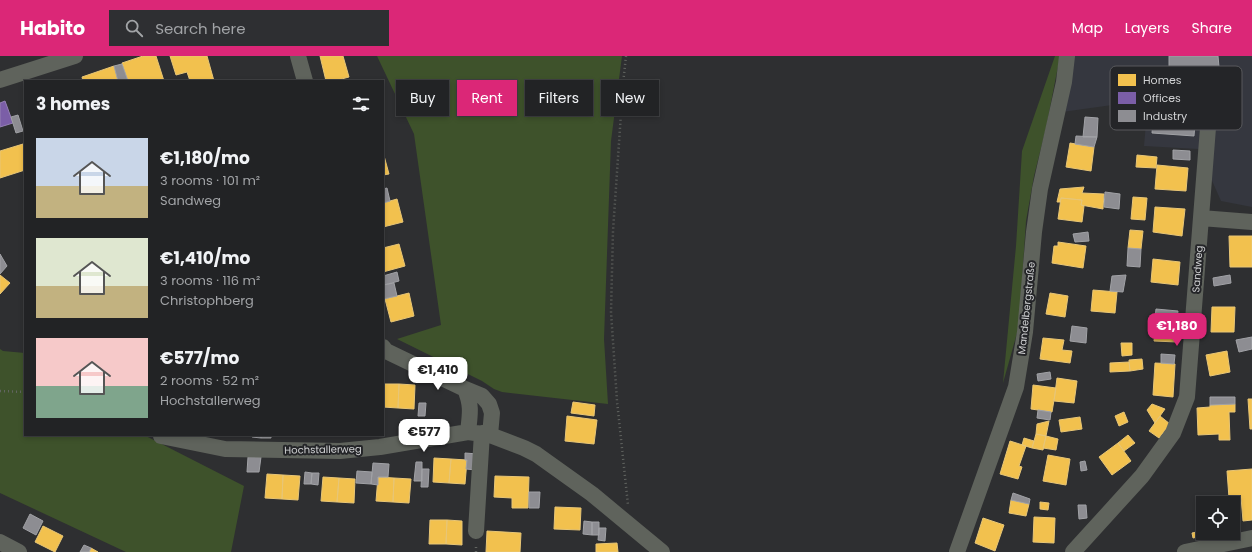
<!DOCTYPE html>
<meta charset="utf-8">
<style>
:root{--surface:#222325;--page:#2e2f32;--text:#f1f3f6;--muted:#a2a4a7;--line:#3f4042;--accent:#db2777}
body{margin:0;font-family:Poppins,sans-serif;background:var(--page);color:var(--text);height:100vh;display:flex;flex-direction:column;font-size:15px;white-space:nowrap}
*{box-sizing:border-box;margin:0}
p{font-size:13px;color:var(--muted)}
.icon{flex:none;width:22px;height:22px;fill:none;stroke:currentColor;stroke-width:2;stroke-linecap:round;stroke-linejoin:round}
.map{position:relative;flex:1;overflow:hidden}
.side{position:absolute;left:24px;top:24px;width:360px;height:356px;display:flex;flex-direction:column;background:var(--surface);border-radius:0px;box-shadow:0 2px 6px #0003,0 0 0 1px var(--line)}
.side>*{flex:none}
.hud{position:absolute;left:396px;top:24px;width:380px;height:36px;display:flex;gap:8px}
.controls{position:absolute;left:1196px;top:440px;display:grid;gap:8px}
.controls a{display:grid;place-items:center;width:44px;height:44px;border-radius:0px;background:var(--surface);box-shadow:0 2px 6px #0003,0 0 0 1px var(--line);font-size:20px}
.price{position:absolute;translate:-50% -34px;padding:0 9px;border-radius:8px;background:#fff;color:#222;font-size:13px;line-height:26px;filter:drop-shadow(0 1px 2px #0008)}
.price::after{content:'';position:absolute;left:50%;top:24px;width:12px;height:9px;margin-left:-6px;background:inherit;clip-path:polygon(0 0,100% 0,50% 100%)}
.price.selected{background:var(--accent);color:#fff}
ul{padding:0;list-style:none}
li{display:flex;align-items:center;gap:12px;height:100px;padding:0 12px}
li span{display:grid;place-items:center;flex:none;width:112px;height:80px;border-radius:0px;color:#555}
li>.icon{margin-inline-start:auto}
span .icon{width:48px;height:48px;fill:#fffc;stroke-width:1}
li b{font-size:17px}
h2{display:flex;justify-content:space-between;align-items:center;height:48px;padding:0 12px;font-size:17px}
.chip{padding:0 14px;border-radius:0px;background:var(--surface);box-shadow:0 2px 6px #0003,0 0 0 1px var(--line);font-size:14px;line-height:36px}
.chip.selected{background:var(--accent);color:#fff}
header{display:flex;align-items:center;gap:24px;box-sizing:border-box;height:56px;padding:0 20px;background:var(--accent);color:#fff}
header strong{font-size:19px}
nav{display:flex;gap:22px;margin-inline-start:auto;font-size:14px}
.search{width:280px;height:36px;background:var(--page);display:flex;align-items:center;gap:10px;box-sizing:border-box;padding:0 14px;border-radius:0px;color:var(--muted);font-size:15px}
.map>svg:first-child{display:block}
</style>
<header>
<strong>Habito</strong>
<div class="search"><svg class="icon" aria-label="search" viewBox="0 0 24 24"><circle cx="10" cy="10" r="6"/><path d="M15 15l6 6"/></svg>Search here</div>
<nav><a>Map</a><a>Layers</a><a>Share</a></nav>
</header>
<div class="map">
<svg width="1252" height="496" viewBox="0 0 1252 496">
<rect width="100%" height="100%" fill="#2e2f31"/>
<path fill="#35373f" d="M 1070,0 L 1252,0 L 1252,151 L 1221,145 L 1198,93 L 1144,90 L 1148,44 L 1062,56 Z"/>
<path fill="#3e522b" d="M 377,0 L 622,0 L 611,85 L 604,283 L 608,348 L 502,336 L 494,333 L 482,325 L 397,283 L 441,269 L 414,78 Z
M 1055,0 L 1060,0 L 1046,72 L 1034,120 L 1026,165 L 1019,270 L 1003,327 L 1016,190 L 1022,95 Z
M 0,293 L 3,295 L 25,297 L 25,379 L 144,379 L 244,430 L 231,496 L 126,496 L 0,437 Z"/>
<path fill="#f2c14e" stroke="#e8c676" d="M 143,0 L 156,0 L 164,25 L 128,25 L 122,7 Z
M 170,0 L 207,0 L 214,25 L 190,25 L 187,16 L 176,19 Z
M 320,0 L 343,0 L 349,21 L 334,25 L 326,25 Z
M 114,10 L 118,25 L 83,25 L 82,21 Z
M 1070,87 L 1094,91 L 1091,115 L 1066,111 Z
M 23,88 L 25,96 L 25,114 L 0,122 L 0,95 Z
M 383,96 L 389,118 L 383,119 Z
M 1137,99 L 1157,101 L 1156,112 L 1136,111 Z
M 1157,109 L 1188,112 L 1186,135 L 1155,133 Z
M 1084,131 L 1082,137 L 1104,138 L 1103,153 L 1081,149 L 1082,144 L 1061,142 L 1060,146 L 1057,146 L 1060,133 Z
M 1133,141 L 1147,142 L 1145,164 L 1131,163 Z
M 1061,142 L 1082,144 L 1081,149 L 1084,150 L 1082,166 L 1058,163 Z
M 397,143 L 403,166 L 383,171 L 383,147 Z
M 1155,151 L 1185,153 L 1182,180 L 1153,176 Z
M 1130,174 L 1143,175 L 1141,193 L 1128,192 Z
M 1229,180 L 1252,180 L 1252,211 L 1230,211 Z
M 1058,186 L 1086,190 L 1083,212 L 1052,207 L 1054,190 L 1058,190 Z
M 399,188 L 405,210 L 383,216 L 383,192 Z
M 1153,203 L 1180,206 L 1178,229 L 1151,226 Z
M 0,219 L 10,227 L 0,238 Z
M 1093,234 L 1117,236 L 1115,257 L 1091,255 Z
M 409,237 L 414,260 L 391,266 L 385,243 Z
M 1050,237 L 1068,240 L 1065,261 L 1046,258 Z
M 1212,251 L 1235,251 L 1234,276 L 1211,276 Z
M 1156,262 L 1178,263 L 1177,286 L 1154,285 Z
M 1043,282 L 1064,284 L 1062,294 L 1072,295 L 1070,307 L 1040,303 Z
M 1121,287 L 1132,287 L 1132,299 L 1122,300 Z
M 1227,295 L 1230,316 L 1210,320 L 1206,299 Z
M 1142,303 L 1143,313 L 1130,315 L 1129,304 Z
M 1129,306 L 1130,315 L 1110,316 L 1110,307 Z
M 1155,307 L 1175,308 L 1173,341 L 1153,339 Z
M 1057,322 L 1077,325 L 1074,347 L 1054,345 Z
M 383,328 L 399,328 L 398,352 L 383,351 Z
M 399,328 L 415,329 L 414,353 L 398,352 Z
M 1033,329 L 1056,332 L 1052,356 L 1031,353 Z
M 1248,343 L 1252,343 L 1252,373 L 1250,373 Z
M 573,346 L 595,349 L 594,360 L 571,357 Z
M 1152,348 L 1165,353 L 1155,367 L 1147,354 Z
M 1235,348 L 1235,356 L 1229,356 L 1230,384 L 1219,384 L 1219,378 L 1198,379 L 1197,352 L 1210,351 L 1210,349 Z
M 1124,356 L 1128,366 L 1119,370 L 1115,360 Z
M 567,360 L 597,364 L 594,388 L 565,385 Z
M 1160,360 L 1170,368 L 1159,382 L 1149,375 Z
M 1080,361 L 1082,373 L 1061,376 L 1059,364 Z
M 1049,365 L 1046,380 L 1036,378 L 1037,368 Z
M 1036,378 L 1046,380 L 1043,394 L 1032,392 Z
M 1128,379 L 1135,387 L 1124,395 L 1118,387 Z
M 1046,380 L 1058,383 L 1056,394 L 1043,392 Z
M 1024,382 L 1034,385 L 1032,392 L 1022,389 Z
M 1010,385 L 1026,390 L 1019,410 L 1022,411 L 1018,423 L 1000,418 Z
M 1118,387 L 1131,405 L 1112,419 L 1099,401 Z
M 1048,399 L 1070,403 L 1066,429 L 1043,425 Z
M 434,402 L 451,403 L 449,427 L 433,426 Z
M 451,403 L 467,404 L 465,428 L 449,427 Z
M 1252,413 L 1252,464 L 1243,465 L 1241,441 L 1229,442 L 1227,415 Z
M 267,418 L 283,419 L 282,443 L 265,442 Z
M 283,419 L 300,420 L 298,444 L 282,443 Z
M 495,420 L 529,421 L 528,452 L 512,452 L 512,442 L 494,441 Z
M 323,421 L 339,422 L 337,446 L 321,445 Z
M 378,421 L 394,422 L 393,446 L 376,445 Z
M 339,422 L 355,423 L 354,447 L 337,446 Z
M 394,422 L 411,423 L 409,447 L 393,446 Z
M 1011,444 L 1029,448 L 1026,460 L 1009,457 Z
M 1040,446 L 1049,447 L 1048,454 L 1040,453 Z
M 555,451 L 581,452 L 580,474 L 554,473 Z
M 1034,461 L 1055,462 L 1054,487 L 1033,486 Z
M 983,462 L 1004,469 L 995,495 L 975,487 Z
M 430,464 L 447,464 L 446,488 L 429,488 Z
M 447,464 L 462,465 L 462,489 L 446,488 Z
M 43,470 L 63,480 L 55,496 L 35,486 Z
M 487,475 L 521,477 L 520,496 L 486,496 Z
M 1201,475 L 1202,480 L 1193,482 L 1192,477 Z
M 617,487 L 618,496 L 596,496 L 596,488 Z
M 91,492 L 98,496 L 89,496 Z"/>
<path fill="#7b5ea7" stroke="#9581b4" d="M 5,45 L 13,67 L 0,71 L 0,47 Z"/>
<path fill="#8d8d92" stroke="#a1a2a6" d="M 1169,0 L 1218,0 L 1219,11 L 1169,15 Z
M 122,8 L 128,25 L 118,25 L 114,10 Z
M 1154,51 L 1196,54 L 1194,80 L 1152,77 Z
M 18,59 L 23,75 L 16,77 L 11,61 Z
M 1085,61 L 1098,62 L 1097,81 L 1083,81 Z
M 1076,80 L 1097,81 L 1094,91 L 1075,88 Z
M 1173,94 L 1190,95 L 1190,104 L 1173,103 Z
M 387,132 L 390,145 L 383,147 L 383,133 Z
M 1105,136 L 1120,138 L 1119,153 L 1104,151 Z
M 1088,176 L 1089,185 L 1075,186 L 1073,178 Z
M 1128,192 L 1141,193 L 1140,211 L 1127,210 Z
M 0,198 L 7,210 L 0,218 Z
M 397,216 L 399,225 L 384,229 L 383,220 Z
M 1126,219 L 1123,236 L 1110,235 L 1112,220 Z
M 1230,219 L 1231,227 L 1214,230 L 1213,222 Z
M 394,227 L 397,240 L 383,243 L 383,229 Z
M 1156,253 L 1178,255 L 1177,263 L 1155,262 Z
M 1072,270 L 1087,272 L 1086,287 L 1070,285 Z
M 1252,281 L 1252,293 L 1239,296 L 1236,284 Z
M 1161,298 L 1175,299 L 1174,308 L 1161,307 Z
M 1050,316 L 1051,323 L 1038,325 L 1037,318 Z
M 1210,341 L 1235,341 L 1235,348 L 1210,349 Z
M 419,347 L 426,347 L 425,360 L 418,360 Z
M 1038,354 L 1051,356 L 1050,364 L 1037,362 Z
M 252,379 L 261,379 L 261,382 L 252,381 Z
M 261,379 L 271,379 L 271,382 L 261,382 Z
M 465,397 L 478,398 L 477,414 L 466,413 L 467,404 L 465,404 Z
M 248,401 L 261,401 L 259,416 L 247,416 Z
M 1085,405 L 1087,414 L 1081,415 L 1080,406 Z
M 416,406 L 422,406 L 422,425 L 414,425 Z
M 373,407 L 389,408 L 388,421 L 378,421 L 378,429 L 371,428 Z
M 422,413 L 429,413 L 428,431 L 421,431 Z
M 357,415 L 372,416 L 371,428 L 356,427 Z
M 305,416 L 312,417 L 311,428 L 304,428 Z
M 312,417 L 319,417 L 318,429 L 311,428 Z
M 529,436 L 540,436 L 539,452 L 529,452 Z
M 1013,437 L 1030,443 L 1029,448 L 1011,444 Z
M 1078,449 L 1086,449 L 1087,462 L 1079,463 Z
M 30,458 L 43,465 L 36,479 L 23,472 Z
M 584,465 L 592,466 L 592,479 L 583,478 Z
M 592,466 L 599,466 L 599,479 L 592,479 Z
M 599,472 L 606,472 L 605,485 L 598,484 Z
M 84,489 L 91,492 L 89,496 L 80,496 Z"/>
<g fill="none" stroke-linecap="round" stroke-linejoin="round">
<path stroke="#626561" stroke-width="2.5" stroke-dasharray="1 3" stroke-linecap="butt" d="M 626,0 L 623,28 L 613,175 L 611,256 L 617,345 L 628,449
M 0,335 L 25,336
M 476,496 L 476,489"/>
<path stroke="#5f635c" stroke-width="16" d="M 298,0 L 305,25
M 0,24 L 75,0
M 1201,162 L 1252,166
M 383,291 L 386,295 L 465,333 L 482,340 L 489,348 L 492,357 L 490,379
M 465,333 C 472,350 470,358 468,376
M 161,380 L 225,393 L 340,395 L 380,391 L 468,376 L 490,379 L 524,392 L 536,398 L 592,438 L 662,496
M 476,475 L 482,377
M 0,486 L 19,496
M 957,496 L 1016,331 L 1025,276 L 1034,176 L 1040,133 L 1064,26 L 1067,0
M 1073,496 L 1142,420 L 1173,377 L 1187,341 L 1209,59
M 1185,496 L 1252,482"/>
</g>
<g text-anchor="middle" stroke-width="4" stroke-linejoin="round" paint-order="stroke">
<g font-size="10" fill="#d1d2d4" stroke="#242528">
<text transform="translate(1197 213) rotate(-86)" y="4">Sandweg</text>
<text transform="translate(1026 252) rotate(-84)" y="4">Mandelbergstraße</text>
<text transform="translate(323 393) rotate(-1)" y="4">Hochstallerweg</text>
</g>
</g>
<rect x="1110" y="10" width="132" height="64" rx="6" fill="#242528" stroke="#58595c" stroke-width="1"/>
<rect x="1118" y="18" width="18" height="12" fill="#f2c14e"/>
<rect x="1118" y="36" width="18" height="12" fill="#7b5ea7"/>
<rect x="1118" y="54" width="18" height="12" fill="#8d8d92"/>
<g font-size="11" fill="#d1d2d4">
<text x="1143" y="28">Homes</text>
<text x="1143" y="46">Offices</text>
<text x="1143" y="64">Industry</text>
</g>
</svg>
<div class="controls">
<a><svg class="icon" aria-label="locate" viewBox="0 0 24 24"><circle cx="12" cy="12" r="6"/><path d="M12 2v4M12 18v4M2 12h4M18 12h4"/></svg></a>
</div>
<b class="price selected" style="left:1177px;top:291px">€1,180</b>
<b class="price" style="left:438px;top:335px">€1,410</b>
<b class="price" style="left:424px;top:397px">€577</b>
<div class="hud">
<a class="chip">Buy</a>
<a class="chip selected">Rent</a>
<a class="chip">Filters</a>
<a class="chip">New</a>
</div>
<section class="side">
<h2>3 homes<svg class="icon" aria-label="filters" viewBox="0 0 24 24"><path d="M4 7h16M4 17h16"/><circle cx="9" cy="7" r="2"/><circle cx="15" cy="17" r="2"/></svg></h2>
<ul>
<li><span style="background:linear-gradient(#c9d6e8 60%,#c2b280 0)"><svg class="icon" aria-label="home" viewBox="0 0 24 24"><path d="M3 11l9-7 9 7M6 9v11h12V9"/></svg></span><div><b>€1,180/mo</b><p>3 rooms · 101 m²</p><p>Sandweg</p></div></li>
<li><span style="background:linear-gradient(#dfe7d0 60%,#c2b280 0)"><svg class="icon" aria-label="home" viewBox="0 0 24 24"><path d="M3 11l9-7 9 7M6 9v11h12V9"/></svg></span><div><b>€1,410/mo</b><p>3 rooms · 116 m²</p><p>Christophberg</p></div></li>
<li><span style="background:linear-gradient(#f6c9c9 60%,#7fa58c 0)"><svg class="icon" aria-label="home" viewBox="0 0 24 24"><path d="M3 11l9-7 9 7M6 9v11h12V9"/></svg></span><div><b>€577/mo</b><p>2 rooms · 52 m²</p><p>Hochstallerweg</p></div></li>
</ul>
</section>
</div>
